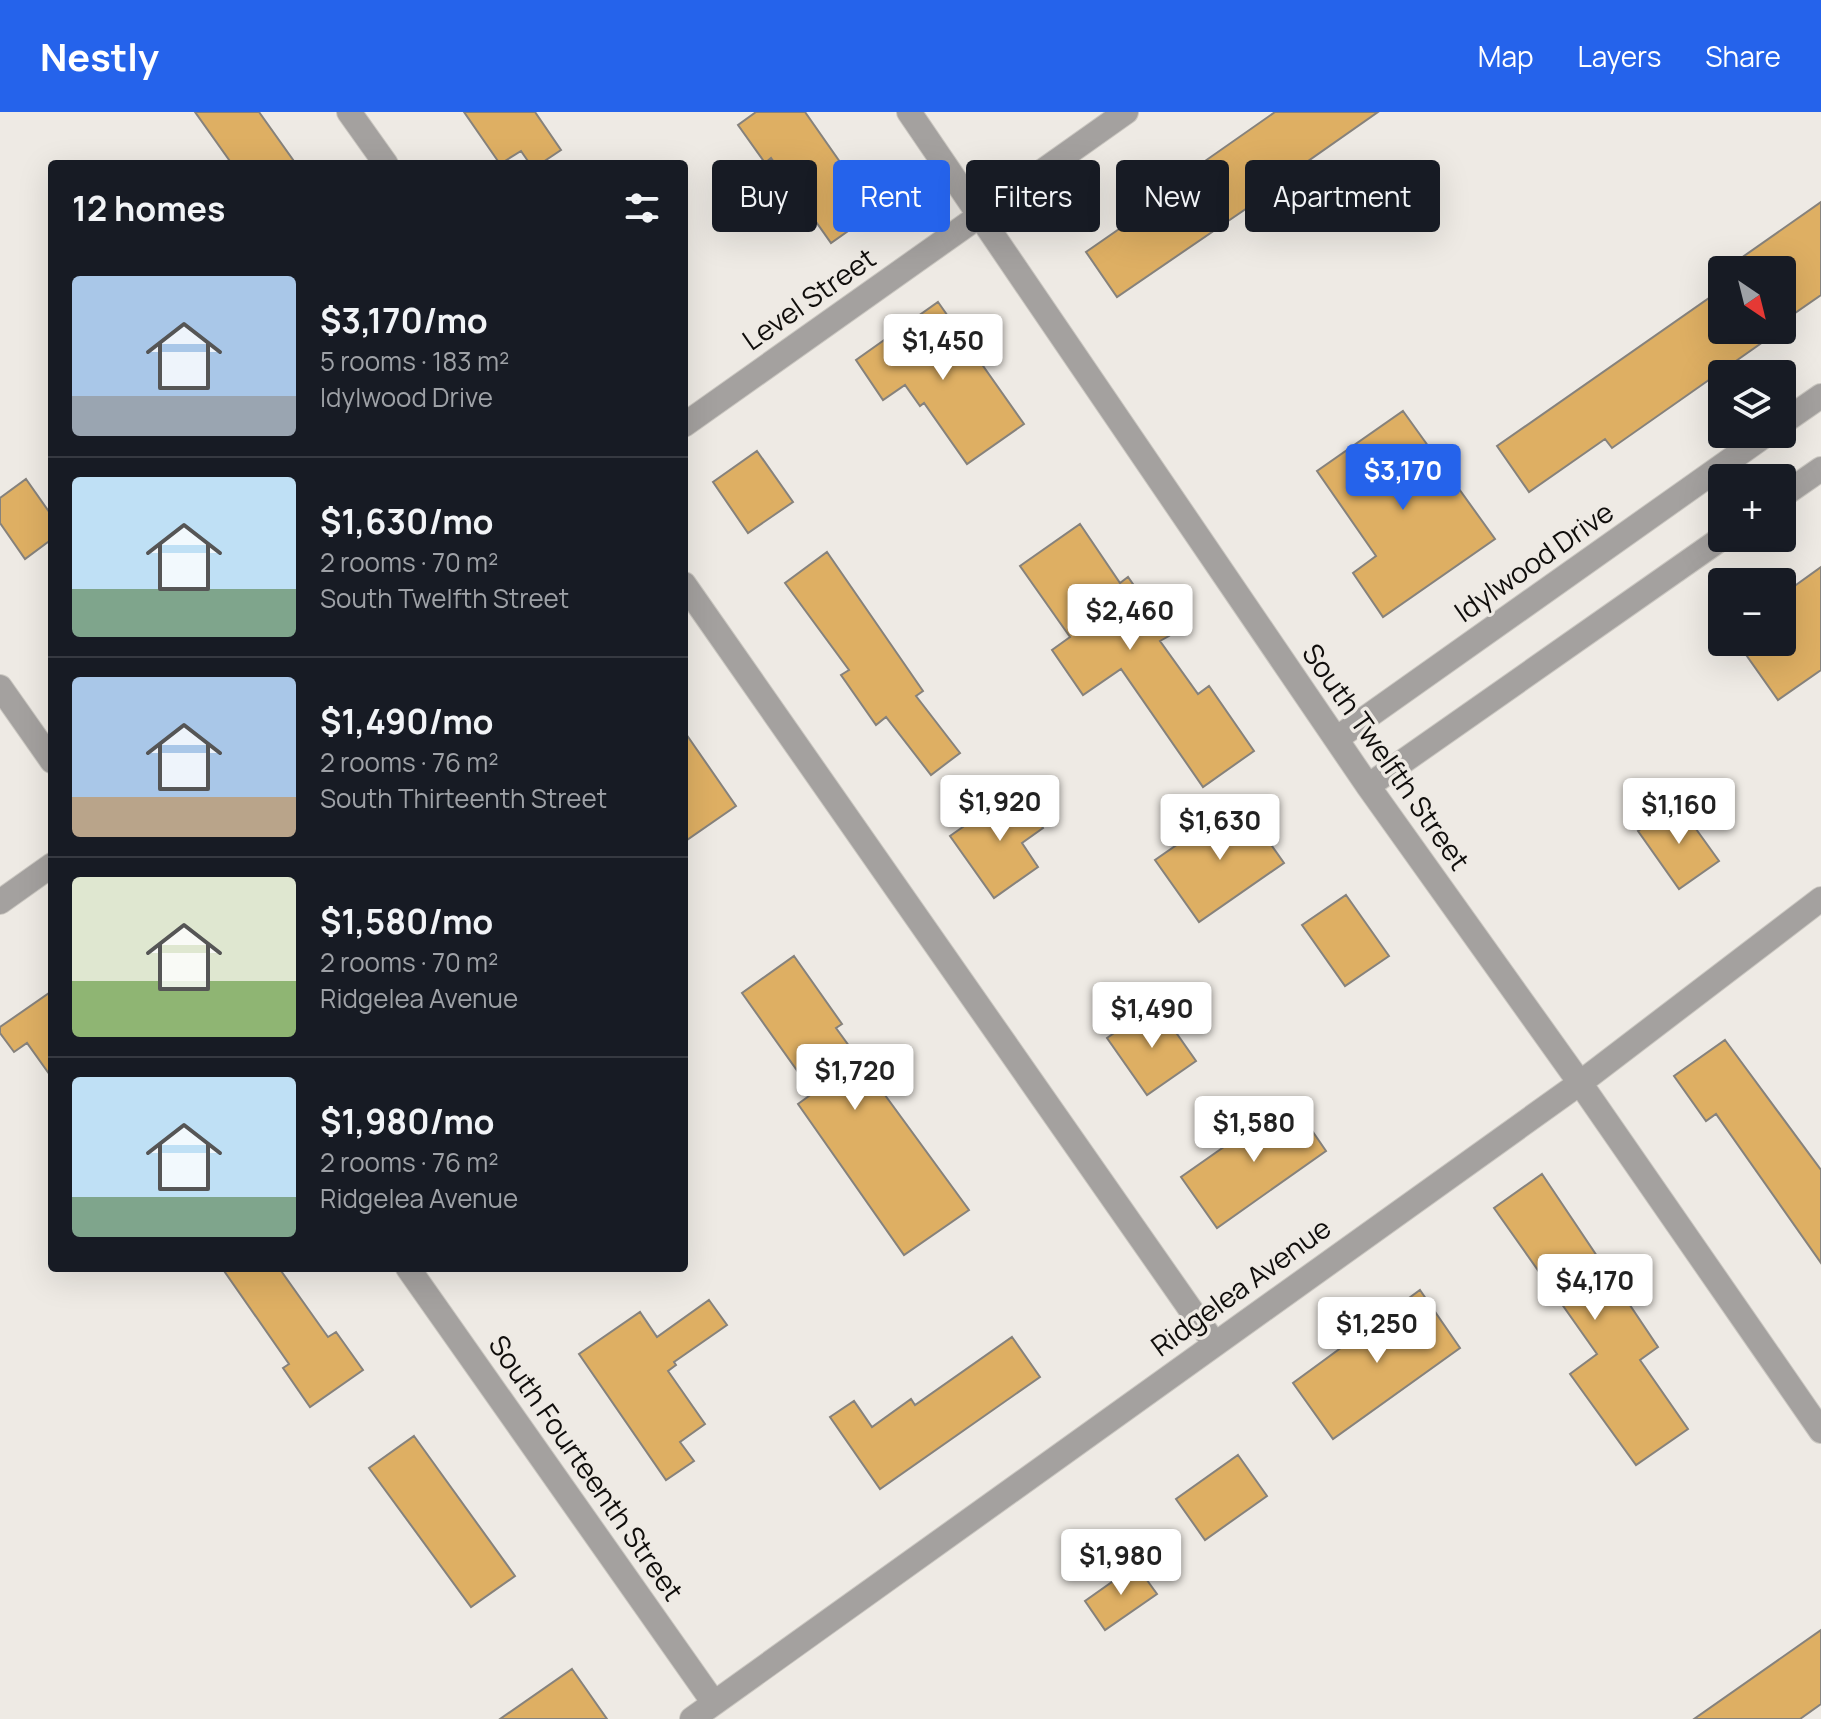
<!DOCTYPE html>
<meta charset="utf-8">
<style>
:root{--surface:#171b24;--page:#242831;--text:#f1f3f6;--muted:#9ea1a6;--line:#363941;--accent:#2563eb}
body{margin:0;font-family:Manrope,sans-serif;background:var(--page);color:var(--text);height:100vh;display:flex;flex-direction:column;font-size:30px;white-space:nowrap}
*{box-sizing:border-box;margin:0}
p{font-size:26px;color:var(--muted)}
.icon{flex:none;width:44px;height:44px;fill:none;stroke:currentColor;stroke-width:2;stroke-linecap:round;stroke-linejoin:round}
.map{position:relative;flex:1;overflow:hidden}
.panel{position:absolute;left:48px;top:48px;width:640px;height:1112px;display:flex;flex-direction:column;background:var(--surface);border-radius:8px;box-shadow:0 8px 32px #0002}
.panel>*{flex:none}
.banner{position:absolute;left:712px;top:48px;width:760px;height:72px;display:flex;gap:16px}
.needle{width:52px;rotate:145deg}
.fabs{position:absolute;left:1708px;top:144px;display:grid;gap:16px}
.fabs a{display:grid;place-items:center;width:88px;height:88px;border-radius:8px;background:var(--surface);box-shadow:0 8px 32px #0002;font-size:40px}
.price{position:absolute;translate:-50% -68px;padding:0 18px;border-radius:8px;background:#fff;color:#222;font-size:26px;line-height:52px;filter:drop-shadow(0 2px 4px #0008)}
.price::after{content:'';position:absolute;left:50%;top:48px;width:24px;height:18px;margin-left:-12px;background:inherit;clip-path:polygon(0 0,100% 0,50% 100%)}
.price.selected{background:var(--accent);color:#fff}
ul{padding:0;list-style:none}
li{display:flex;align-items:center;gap:24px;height:200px;padding:0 24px}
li+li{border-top:2px solid var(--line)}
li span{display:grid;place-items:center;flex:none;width:224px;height:160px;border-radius:8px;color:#555}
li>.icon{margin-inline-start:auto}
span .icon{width:96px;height:96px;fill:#fffc;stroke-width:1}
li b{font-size:34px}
h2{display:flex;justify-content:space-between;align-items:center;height:96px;padding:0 24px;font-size:34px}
.pill{padding:0 28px;border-radius:8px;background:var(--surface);box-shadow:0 8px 32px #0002;font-size:28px;line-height:72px}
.pill.selected{background:var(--accent);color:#fff}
header{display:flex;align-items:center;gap:48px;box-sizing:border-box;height:112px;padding:0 40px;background:var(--accent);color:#fff}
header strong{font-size:38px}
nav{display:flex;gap:44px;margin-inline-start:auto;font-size:28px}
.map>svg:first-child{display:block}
</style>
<header>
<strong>Nestly</strong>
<nav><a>Map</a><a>Layers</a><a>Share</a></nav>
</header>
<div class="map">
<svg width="1821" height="1607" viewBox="0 0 1821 1607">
<rect width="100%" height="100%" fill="#eeeae4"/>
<path fill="#deaf63" stroke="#86827c" stroke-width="2" d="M 195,0 L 259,0 L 296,52 L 232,52 Z
M 464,0 L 535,0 L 561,38 L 540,52 L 530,52 L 521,39 L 500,52 Z
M 756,0 L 805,0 L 875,100 L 831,131 L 771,46 L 765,51 L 738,13 Z
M 1275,0 L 1378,0 L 1251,89 L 1253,92 L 1117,185 L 1086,140 L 1158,90 L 1155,84 Z
M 1821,90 L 1821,183 L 1782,210 L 1782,158 L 1724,158 Z
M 1722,177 L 1722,218 L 1780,218 L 1612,336 L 1605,327 L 1529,380 L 1497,334 Z
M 938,190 L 1024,312 L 967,352 L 924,291 L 920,294 L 905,273 L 883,288 L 856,248 Z
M 1403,299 L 1495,427 L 1383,505 L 1353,461 L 1376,444 L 1317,359 Z
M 757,339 L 793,390 L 748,421 L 713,370 Z
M 26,367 L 52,404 L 52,427 L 25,447 L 0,411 L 0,386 Z
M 1080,412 L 1120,471 L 1128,465 L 1169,524 L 1160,529 L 1198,582 L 1209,574 L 1254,639 L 1203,675 L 1121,557 L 1083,583 L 1052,538 L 1070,525 L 1020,454 Z
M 827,440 L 923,579 L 916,584 L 960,641 L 931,663 L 886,605 L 876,613 L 841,563 L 849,558 L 785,471 Z
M 1821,455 L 1821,558 L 1778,588 L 1737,530 L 1782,530 L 1782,483 Z
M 684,619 L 736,694 L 684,730 Z
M 1016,678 L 1043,716 L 1022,731 L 1038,755 L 994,786 L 950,724 Z
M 1240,689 L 1284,751 L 1199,810 L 1155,748 Z
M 1678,692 L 1719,749 L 1679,777 L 1638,719 Z
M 1346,783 L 1389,844 L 1345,874 L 1302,813 Z
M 794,844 L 842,912 L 836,916 L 969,1098 L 904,1143 L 798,992 L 813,981 L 742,881 Z
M 52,879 L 52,966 L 27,931 L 14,940 L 0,921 L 0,915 Z
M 1156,892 L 1196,949 L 1147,983 L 1107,926 Z
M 1725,928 L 1821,1058 L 1821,1151 L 1716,1002 L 1706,1009 L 1674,964 Z
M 1291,988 L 1326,1039 L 1217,1116 L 1181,1065 Z
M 1542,1062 L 1658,1235 L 1640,1248 L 1688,1317 L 1636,1353 L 1570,1262 L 1597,1242 L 1494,1096 Z
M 222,1156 L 279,1156 L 328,1225 L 336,1220 L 363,1258 L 310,1295 L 283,1256 L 289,1252 Z
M 1420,1178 L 1460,1236 L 1333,1327 L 1293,1271 Z
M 709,1188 L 727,1213 L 674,1250 L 676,1253 L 668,1259 L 705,1312 L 680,1330 L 694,1349 L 666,1368 L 579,1242 L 640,1200 L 657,1225 Z
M 1012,1225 L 1040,1265 L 880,1377 L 830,1305 L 854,1289 L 872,1315 L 911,1287 L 915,1293 Z
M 414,1324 L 515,1464 L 471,1495 L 369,1356 Z
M 1238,1343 L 1267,1384 L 1205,1428 L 1176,1387 Z
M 1136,1453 L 1157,1482 L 1105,1518 L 1085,1489 Z
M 1821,1518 L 1821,1592 L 1800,1607 L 1694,1607 Z
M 572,1557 L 607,1607 L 500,1607 Z"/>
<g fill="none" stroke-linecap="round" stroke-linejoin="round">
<g stroke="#cac7c1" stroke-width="26">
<path id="street" d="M 349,0 L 386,52
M 909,0 L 1368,674 L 1580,971 L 1821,1319
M 1782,311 L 1821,284
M 684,313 L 1126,0
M 1782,384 L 1821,357
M 684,472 L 1214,1231
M 0,575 L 52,649
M 1336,627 L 1767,322
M 1368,674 L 1722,426
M 0,790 L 52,753
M 408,1156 L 714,1591
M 692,1607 L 1580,971 L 1821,787"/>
</g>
<use href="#street" stroke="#a4a19f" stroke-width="24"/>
</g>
<g text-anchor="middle" stroke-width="7" stroke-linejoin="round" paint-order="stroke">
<g font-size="28" fill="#100e0c" stroke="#eeeae4">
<text transform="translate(809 187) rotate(-35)" y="10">Level Street</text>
<text transform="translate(1534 450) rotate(-35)" y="10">Idylwood Drive</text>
<text transform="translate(1386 645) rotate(55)" y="10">South Twelfth Street</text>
<text transform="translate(1241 1175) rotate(-36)" y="10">Ridgelea Avenue</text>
<text transform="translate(586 1356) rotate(55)" y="10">South Fourteenth Street</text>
</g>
</g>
</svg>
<div class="fabs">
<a><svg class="needle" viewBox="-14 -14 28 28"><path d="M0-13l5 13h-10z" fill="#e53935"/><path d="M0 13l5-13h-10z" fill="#9ea1a6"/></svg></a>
<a><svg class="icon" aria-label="layers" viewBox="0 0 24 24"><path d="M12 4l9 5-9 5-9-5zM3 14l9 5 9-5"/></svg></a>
<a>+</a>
<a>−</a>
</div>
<b class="price" style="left:943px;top:270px">$1,450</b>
<b class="price selected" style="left:1403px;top:400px">$3,170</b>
<b class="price" style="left:1130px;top:540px">$2,460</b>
<b class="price" style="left:1000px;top:731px">$1,920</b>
<b class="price" style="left:1679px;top:734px">$1,160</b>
<b class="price" style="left:1220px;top:750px">$1,630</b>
<b class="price" style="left:1152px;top:938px">$1,490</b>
<b class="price" style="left:855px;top:1000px">$1,720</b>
<b class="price" style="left:1254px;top:1052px">$1,580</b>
<b class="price" style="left:1595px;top:1210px">$4,170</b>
<b class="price" style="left:1377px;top:1253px">$1,250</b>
<b class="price" style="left:1121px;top:1485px">$1,980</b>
<div class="banner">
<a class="pill">Buy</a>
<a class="pill selected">Rent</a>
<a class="pill">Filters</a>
<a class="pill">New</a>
<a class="pill">Apartment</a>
</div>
<section class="panel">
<h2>12 homes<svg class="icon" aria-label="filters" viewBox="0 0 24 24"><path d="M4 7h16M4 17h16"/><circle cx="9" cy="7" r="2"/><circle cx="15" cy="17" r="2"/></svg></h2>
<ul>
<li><span style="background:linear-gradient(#a9c7e8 75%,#9aa5b1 0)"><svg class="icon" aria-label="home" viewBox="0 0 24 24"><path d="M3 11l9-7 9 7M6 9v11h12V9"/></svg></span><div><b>$3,170/mo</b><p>5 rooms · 183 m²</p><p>Idylwood Drive</p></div></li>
<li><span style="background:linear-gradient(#bfe0f5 70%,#7fa58c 0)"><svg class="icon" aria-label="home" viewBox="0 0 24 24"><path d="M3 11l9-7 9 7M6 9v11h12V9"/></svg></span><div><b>$1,630/mo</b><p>2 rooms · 70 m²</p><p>South Twelfth Street</p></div></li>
<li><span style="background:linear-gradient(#a9c7e8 75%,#b9a48a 0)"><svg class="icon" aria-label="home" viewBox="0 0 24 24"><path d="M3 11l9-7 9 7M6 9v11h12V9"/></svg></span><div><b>$1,490/mo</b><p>2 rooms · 76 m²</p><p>South Thirteenth Street</p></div></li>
<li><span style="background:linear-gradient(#dfe7d0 65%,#8fb573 0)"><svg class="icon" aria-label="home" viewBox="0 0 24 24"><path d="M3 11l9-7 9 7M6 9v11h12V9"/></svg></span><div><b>$1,580/mo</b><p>2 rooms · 70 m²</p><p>Ridgelea Avenue</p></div></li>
<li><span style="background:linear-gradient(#bfe0f5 75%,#7fa58c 0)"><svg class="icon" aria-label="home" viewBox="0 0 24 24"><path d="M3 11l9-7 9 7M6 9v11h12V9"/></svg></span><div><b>$1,980/mo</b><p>2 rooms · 76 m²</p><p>Ridgelea Avenue</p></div></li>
</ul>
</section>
</div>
